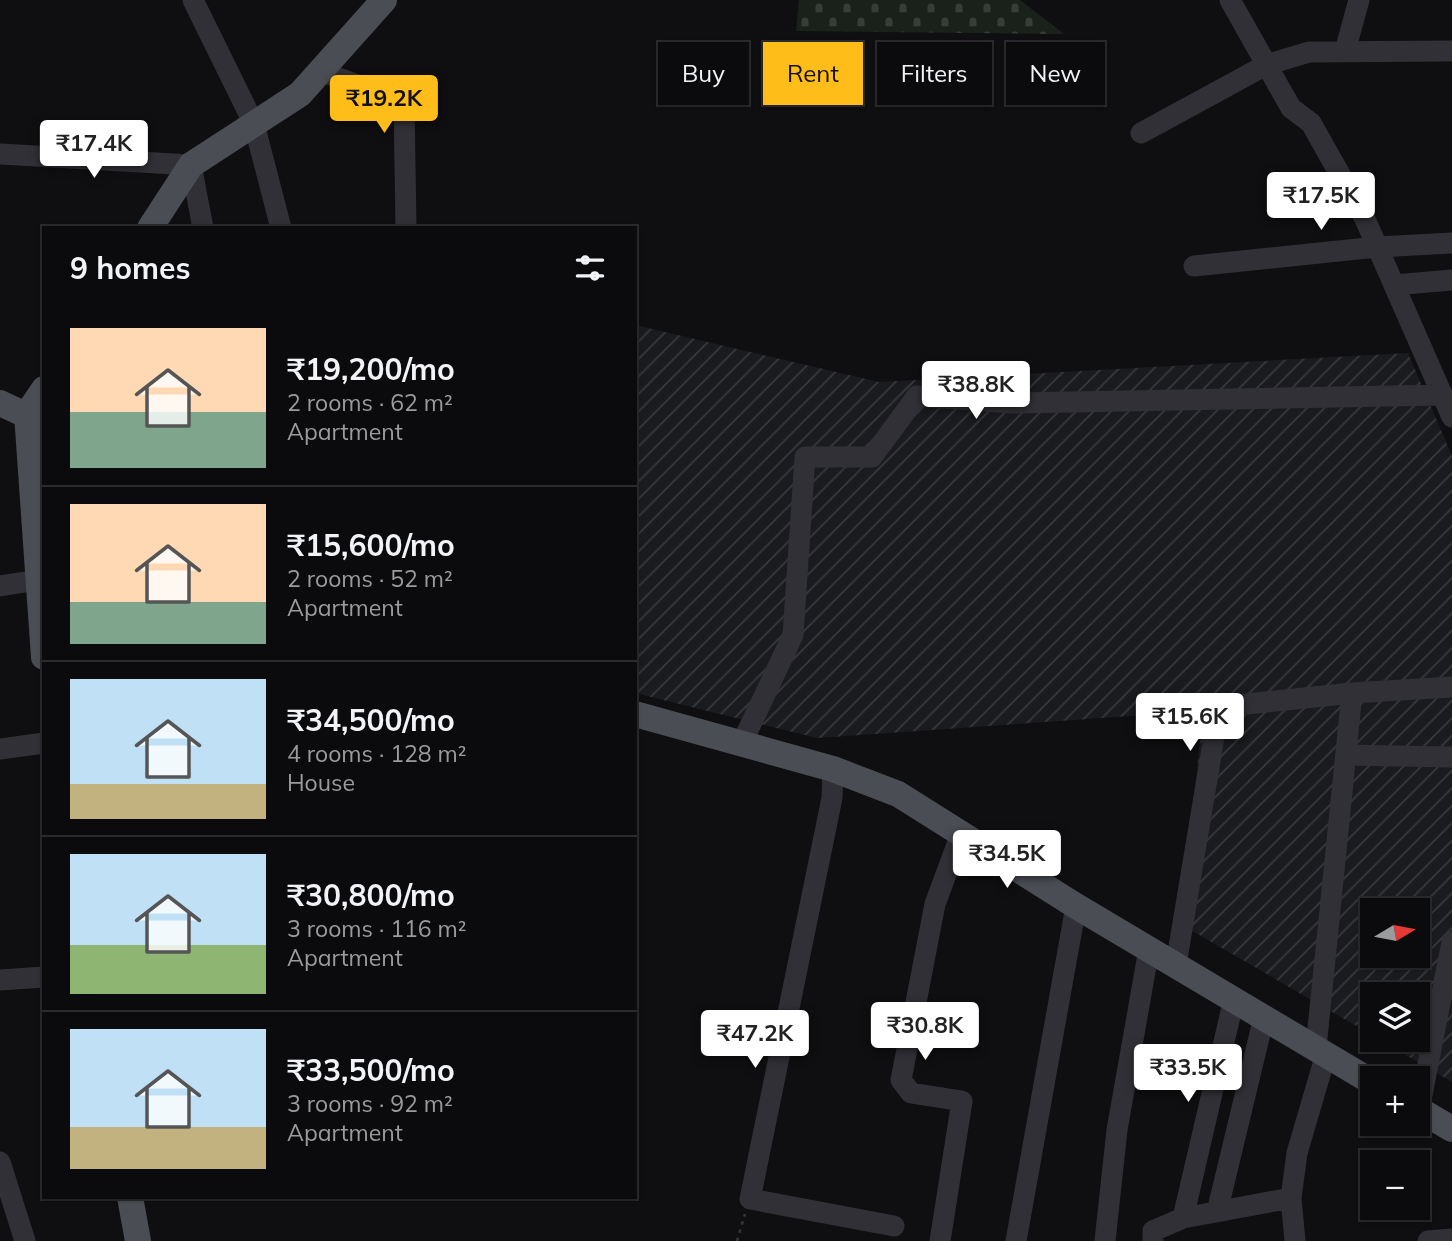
<!DOCTYPE html>
<meta charset="utf-8">
<style>
:root{--surface:#0b0b0d;--page:#19191b;--text:#f1f3f6;--muted:#9a9b9d;--line:#2b2b2e;--accent:#ffbd19}
body{margin:0;font-family:Mulish,sans-serif;background:var(--page);color:var(--text);height:100vh;display:flex;flex-direction:column;font-size:26px;white-space:nowrap}
*{box-sizing:border-box;margin:0}
p{font-size:23px;color:var(--muted)}
.icon{flex:none;width:38px;height:38px;fill:none;stroke:currentColor;stroke-width:2;stroke-linecap:round;stroke-linejoin:round}
.map{position:relative;flex:1;overflow:hidden}
.side{position:absolute;left:42px;top:226px;width:595px;height:973px;display:flex;flex-direction:column;background:var(--surface);border-radius:0px;box-shadow:0 2px 5px #0004,0 0 0 2px var(--line)}
.side>*{flex:none}
.banner{position:absolute;left:658px;top:42px;width:665px;height:63px;display:flex;gap:14px}
.needle{width:46px;rotate:80deg}
.fabs{position:absolute;left:1360px;top:898px;display:grid;gap:14px}
.fabs a{display:grid;place-items:center;width:70px;height:70px;border-radius:0px;background:var(--surface);box-shadow:0 2px 5px #0004,0 0 0 2px var(--line);font-size:35px}
.price{position:absolute;translate:-50% -60px;padding:0 16px;border-radius:7px;background:#fff;color:#222;font-size:23px;line-height:46px;filter:drop-shadow(0 2px 4px #0008)}
.price::after{content:'';position:absolute;left:50%;top:42px;width:21px;height:16px;margin-left:-10px;background:inherit;clip-path:polygon(0 0,100% 0,50% 100%)}
.price.current{background:var(--accent);color:#111}
ul{padding:0;list-style:none}
li{display:flex;align-items:center;gap:21px;height:175px;padding:0 28px}
li+li{border-top:2px solid var(--line)}
li span{display:grid;place-items:center;flex:none;width:196px;height:140px;border-radius:0px;color:#555}
li>.icon{margin-inline-start:auto}
span .icon{width:84px;height:84px;fill:#fffc;stroke-width:1}
li b{font-size:30px}
h2{display:flex;justify-content:space-between;align-items:center;height:84px;padding:0 28px;font-size:30px}
.tag{padding:0 24px;border-radius:0px;background:var(--surface);box-shadow:0 2px 5px #0004,0 0 0 2px var(--line);font-size:24px;line-height:63px}
.tag.current{background:var(--accent);color:#111}
.map>svg:first-child{display:block}
</style>
<div class="map">
<svg width="1452" height="1241" viewBox="0 0 1452 1241">
<defs>
<pattern id="industrial-furrows" width="10" height="10" patternUnits="userSpaceOnUse" patternTransform="scale(1.75)"><rect width="10" height="10" fill="#1a1b1e"/><path d="M-1 1l2-2M0 10L10 0M9 11l2-2" fill="none" stroke="#38393c"/></pattern>
<pattern id="cemetery-stones" width="16" height="16" patternUnits="userSpaceOnUse" patternTransform="scale(1.75)"><rect width="16" height="16" fill="#19211a"/><path d="M2 7V4a2 2 0 0 1 4 0v3zM10 15v-3a2 2 0 0 1 4 0v3z" fill="#373e39"/></pattern>
</defs>
<rect width="100%" height="100%" fill="#0f0f11"/>
<path fill="url(#industrial-furrows)" fill-rule="evenodd" d="M 635,325 L 879,382 L 1408,353 L 1452,456 L 1452,1082 L 1380,1040 L 1418,1040 L 1418,994 L 1372,994 L 1372,1035 L 1182,925 L 1203,711 L 817,738 L 635,693 ZM 1372,910 L 1418,910 L 1418,956 L 1372,956 Z"/>
<path fill="url(#cemetery-stones)" d="M 799,0 L 1020,0 L 1064,34 L 796,31 Z"/>
<g fill="none" stroke-linecap="round" stroke-linejoin="round">
<path stroke="#36373d" stroke-width="2.5" stroke-dasharray="3.5 5" stroke-linecap="butt" d="M 737,1241 L 745,1214"/>
<path stroke="#303036" stroke-width="21" d="M 193,0 L 254,124 L 281,228
M 1230,0 L 1291,108 L 1311,123 L 1365,219 L 1452,417
M 1345,51 L 1359,0
M 320,71 L 404,102 L 406,228
M 1141,133 L 1266,65 L 1309,52 L 1452,51
M 0,154 L 191,165 L 203,228
M 1194,266 L 1377,247 L 1452,243
M 1394,285 L 1452,280
M 0,586 L 38,580
M 741,745 L 793,635 L 805,457 L 872,457 L 917,396 L 1012,403 L 1443,395
M 0,749 L 44,743
M 1346,755 L 1452,757
M 833,769 L 832,798 L 750,1199 L 894,1226
M 1176,965 L 1219,707 L 1352,693
M 0,980 L 44,977
M 1316,1048 L 1352,693 L 1452,687
M 1419,1110 L 1452,942
M 0,1162 L 25,1241
M 1217,1212 L 1264,1017
M 1183,1218 L 1234,999
M 940,1241 L 962,1101 L 911,1093 L 901,1080 L 935,904 L 961,834
M 1016,1241 L 1076,906
M 1105,1241 L 1117,1130 L 1149,949
M 1153,1241 L 1153,1231 L 1183,1218 L 1291,1198
M 1295,1241 L 1291,1198 L 1297,1153 L 1326,1054
M 1428,1241 L 1452,1239"/>
<path stroke="#4b4d55" stroke-width="26" d="M 150,228 L 191,165 L 300,94 L 384,0
M 44,389 L 27,414 L 44,657
M 0,403 L 43,423
M 635,714 L 833,769 L 898,794 L 1076,906 L 1372,1082
M 1418,1109 L 1452,1129
M 130,1197 L 138,1241"/>
</g>
</svg>
<div class="fabs">
<a><svg class="needle" viewBox="-14 -14 28 28"><path d="M0-13l5 13h-10z" fill="#e53935"/><path d="M0 13l5-13h-10z" fill="#9a9b9d"/></svg></a>
<a><svg class="icon" aria-label="layers" viewBox="0 0 24 24"><path d="M12 4l9 5-9 5-9-5zM3 14l9 5 9-5"/></svg></a>
<a>+</a>
<a>−</a>
</div>
<b class="price current" style="left:384px;top:135px">₹19.2K</b>
<b class="price" style="left:94px;top:180px">₹17.4K</b>
<b class="price" style="left:1321px;top:232px">₹17.5K</b>
<b class="price" style="left:976px;top:421px">₹38.8K</b>
<b class="price" style="left:1190px;top:753px">₹15.6K</b>
<b class="price" style="left:1007px;top:890px">₹34.5K</b>
<b class="price" style="left:925px;top:1062px">₹30.8K</b>
<b class="price" style="left:755px;top:1070px">₹47.2K</b>
<b class="price" style="left:1188px;top:1104px">₹33.5K</b>
<div class="banner">
<a class="tag">Buy</a>
<a class="tag current">Rent</a>
<a class="tag">Filters</a>
<a class="tag">New</a>
</div>
<section class="side">
<h2>9 homes<svg class="icon" aria-label="filters" viewBox="0 0 24 24"><path d="M4 7h16M4 17h16"/><circle cx="9" cy="7" r="2"/><circle cx="15" cy="17" r="2"/></svg></h2>
<ul>
<li><span style="background:linear-gradient(#ffd9b3 60%,#7fa58c 0)"><svg class="icon" aria-label="home" viewBox="0 0 24 24"><path d="M3 11l9-7 9 7M6 9v11h12V9"/></svg></span><div><b>₹19,200/mo</b><p>2 rooms · 62 m²</p><p>Apartment</p></div></li>
<li><span style="background:linear-gradient(#ffd9b3 70%,#7fa58c 0)"><svg class="icon" aria-label="home" viewBox="0 0 24 24"><path d="M3 11l9-7 9 7M6 9v11h12V9"/></svg></span><div><b>₹15,600/mo</b><p>2 rooms · 52 m²</p><p>Apartment</p></div></li>
<li><span style="background:linear-gradient(#bfe0f5 75%,#c2b280 0)"><svg class="icon" aria-label="home" viewBox="0 0 24 24"><path d="M3 11l9-7 9 7M6 9v11h12V9"/></svg></span><div><b>₹34,500/mo</b><p>4 rooms · 128 m²</p><p>House</p></div></li>
<li><span style="background:linear-gradient(#bfe0f5 65%,#8fb573 0)"><svg class="icon" aria-label="home" viewBox="0 0 24 24"><path d="M3 11l9-7 9 7M6 9v11h12V9"/></svg></span><div><b>₹30,800/mo</b><p>3 rooms · 116 m²</p><p>Apartment</p></div></li>
<li><span style="background:linear-gradient(#bfe0f5 70%,#c2b280 0)"><svg class="icon" aria-label="home" viewBox="0 0 24 24"><path d="M3 11l9-7 9 7M6 9v11h12V9"/></svg></span><div><b>₹33,500/mo</b><p>3 rooms · 92 m²</p><p>Apartment</p></div></li>
</ul>
</section>
</div>
